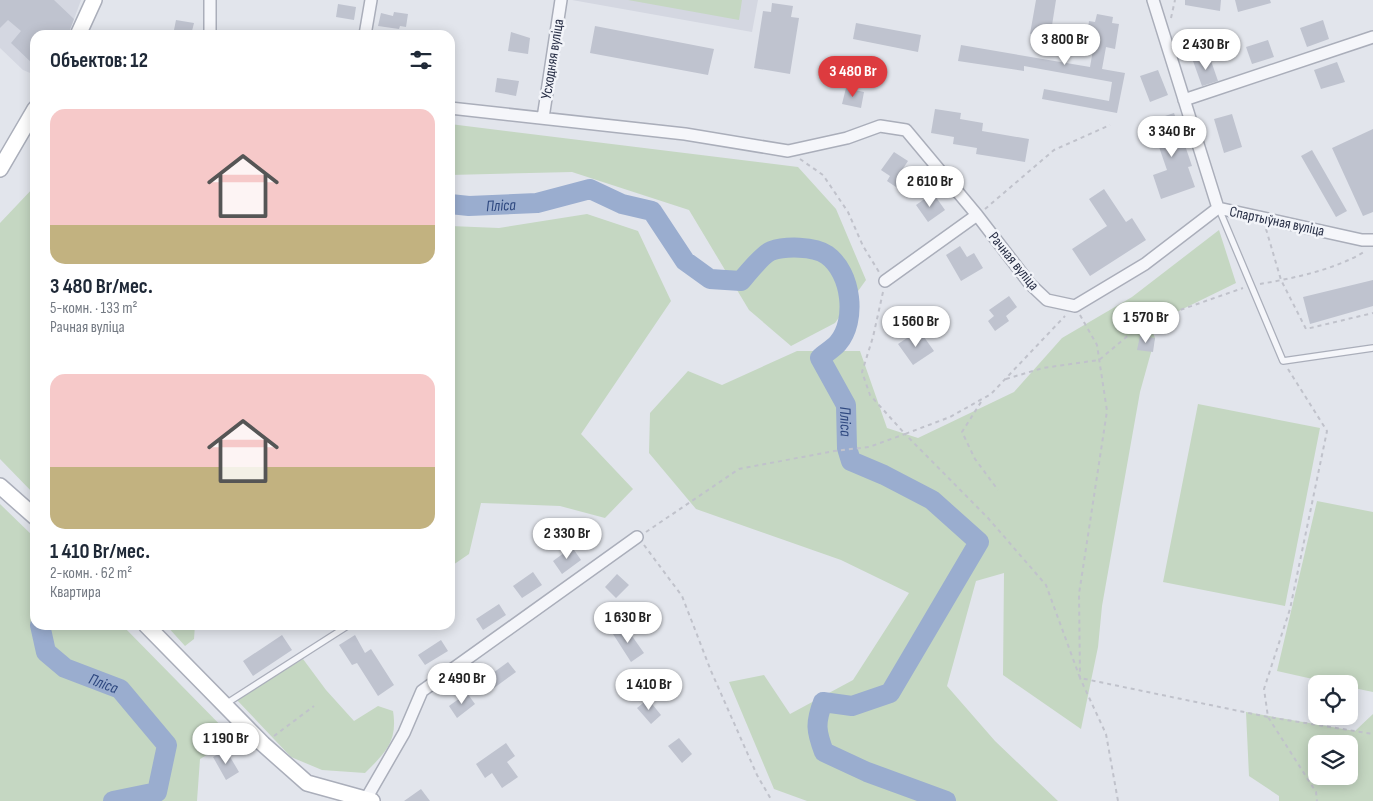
<!DOCTYPE html>
<html lang="ru">
<meta charset="utf-8">
<style>
:root{--surface:#fff;--page:#f6f6f7;--text:#1f2937;--muted:#747a83;--accent:#dd3b3f}
body{margin:0;font-family:"Sofia Sans Condensed",sans-serif;background:var(--page);color:var(--text);height:100vh;display:flex;flex-direction:column;font-size:19px;white-space:nowrap}
*{box-sizing:border-box;margin:0}
p{font-size:16px;color:var(--muted)}
.icon{flex:none;width:28px;height:28px;fill:none;stroke:currentColor;stroke-width:2;stroke-linecap:round;stroke-linejoin:round}
.map{position:relative;flex:1;overflow:hidden}
.details{position:absolute;left:30px;top:30px;width:425px;height:600px;display:flex;flex-direction:column;background:var(--surface);border-radius:15px;box-shadow:0 2px 12px #0003}
.details>*{flex:none}
.tools{position:absolute;left:1308px;top:675px;display:grid;gap:10px}
.tools a{display:grid;place-items:center;width:50px;height:50px;border-radius:10px;background:var(--surface);box-shadow:0 2px 12px #0003;font-size:25px}
.price{position:absolute;translate:-50% -42px;padding:0 11px;border-radius:18px;background:#fff;color:#222;font-size:16px;line-height:32px;filter:drop-shadow(0 1px 2px #0008)}
.price::after{content:'';position:absolute;left:50%;top:30px;width:15px;height:11px;margin-left:-8px;background:inherit;clip-path:polygon(0 0,100% 0,50% 100%)}
.price.current{background:var(--accent);color:#fff}
ul{padding:0;list-style:none}
li{display:grid;align-content:center;gap:10px;height:265px;padding:0 20px}
li span{display:grid;place-items:center;height:155px;border-radius:15px;color:#555}
li>.icon{margin-inline-start:auto}
span .icon{width:90px;height:90px;fill:#fffc;stroke-width:1}
li b{font-size:21px}
h2{display:flex;justify-content:space-between;align-items:center;height:60px;padding:0 20px;font-size:21px}
.map>svg:first-child{display:block}
</style>
<div class="map">
<svg width="1373" height="801" viewBox="0 0 1373 801">
<rect width="100%" height="100%" fill="#e2e5ec"/>
<path fill="#d4d7e1" d="M 0,0 L 81,0 L 69,33 L 35,35 L 35,75 L 23,70 L 0,48 Z
M 572,0 L 758,0 L 752,32 Z"/>
<path fill="#c5d7c2" fill-rule="evenodd" d="M 628,0 L 742,0 L 739,20 Z
M 450,124 L 798,167 L 836,209 L 866,280 L 835,323 L 791,346 L 749,310 L 689,210 L 572,172 L 450,175 Z
M 35,186 L 35,495 L 0,459 L 0,223 Z
M 587,214 L 638,231 L 671,301 L 581,434 L 633,489 L 605,518 L 560,506 L 481,503 L 469,554 L 450,567 L 450,226 L 499,228 Z
M 1219,230 L 1236,283 L 1150,325 L 1155,338 L 1140,392 L 1102,606 L 1098,647 L 1081,729 L 1003,675 L 1004,573 L 976,581 L 947,686 L 995,741 L 1058,801 L 807,801 L 774,789 L 729,682 L 764,675 L 790,714 L 853,680 L 909,593 L 841,560 L 696,509 L 649,453 L 650,413 L 688,371 L 722,385 L 797,351 L 860,351 L 887,428 L 918,438 L 1014,392 L 1062,338 L 1132,297 Z
M 1198,404 L 1320,428 L 1285,606 L 1163,582 Z
M 1317,501 L 1373,512 L 1373,692 L 1349,687 L 1349,684 L 1335,684 L 1277,671 Z
M 0,504 L 35,538 L 35,625 L 122,625 L 234,739 L 200,759 L 197,801 L 0,801 Z
M 166,625 L 195,625 L 194,639 L 185,646 Z
M 303,659 L 326,690 L 354,721 L 378,706 L 393,711 C 398,742 385,753 365,773 L 322,770 L 291,757 L 236,699 Z
M 1246,712 L 1355,731 L 1373,714 L 1373,801 L 1279,801 L 1279,796 L 1249,776 ZM 1316,744 L 1349,744 L 1349,776 L 1316,776 Z"/>
<g fill="none" stroke-linecap="round" stroke-linejoin="round">
<g stroke="#9aadcf" stroke-width="20">
<path id="s1" d="M 450,204 L 469,206 L 537,203 L 590,189 L 622,204 L 652,211 L 685,261 L 710,279 L 741,281 C 747,274 763,254 771,251 C 785,246 814,246 827,255 C 852,273 857,321 838,343 C 833,349 825,353 820,358 L 846,405 L 847,448 L 851,461 L 884,475 L 932,500 L 979,542 L 890,693 L 852,706 L 823,702 C 815,723 816,731 824,752 L 867,772 L 946,801"/>
<path id="s2" d="M 40,625 L 46,652 L 65,668 L 120,689 L 167,745 L 157,792 L 113,801"/>
</g>
</g>
<path fill="#bfc3cf" d="M 0,0 L 54,0 L 74,19 L 68,35 L 35,35 L 35,66 L 11,43 L 21,31 L 8,20 L 0,28 Z
M 1036,0 L 1056,0 L 1050,38 L 1030,34 Z
M 1185,0 L 1221,0 L 1220,11 L 1185,5 Z
M 1235,0 L 1270,0 L 1271,3 L 1238,12 Z
M 772,3 L 793,6 L 791,17 L 799,18 L 790,74 L 754,68 L 763,11 L 771,12 Z
M 338,4 L 356,7 L 354,20 L 336,17 Z
M 394,12 L 408,14 L 406,27 L 400,26 L 399,29 L 378,26 L 381,13 L 393,16 Z
M 1097,14 L 1113,17 L 1112,23 L 1119,24 L 1115,49 L 1106,47 L 1102,69 L 1125,73 L 1117,113 L 1042,99 L 1044,89 L 1109,101 L 1112,82 L 1024,66 L 1024,71 L 958,61 L 961,45 L 1090,67 L 1094,44 L 1086,43 L 1089,21 L 1095,22 Z
M 176,20 L 194,23 L 191,35 L 173,35 Z
M 1323,20 L 1329,39 L 1307,47 L 1300,28 Z
M 856,23 L 921,35 L 918,52 L 853,39 Z
M 595,26 L 714,49 L 708,75 L 590,53 Z
M 511,32 L 530,38 L 528,54 L 508,51 Z
M 1268,40 L 1274,57 L 1252,64 L 1246,47 Z
M 1209,55 L 1218,81 L 1202,86 L 1193,61 Z
M 1337,62 L 1345,82 L 1321,89 L 1314,70 Z
M 1158,70 L 1168,95 L 1150,102 L 1140,76 Z
M 497,78 L 519,81 L 516,96 L 495,92 Z
M 846,88 L 864,92 L 861,108 L 842,104 Z
M 935,109 L 961,113 L 960,119 L 983,123 L 982,131 L 1029,139 L 1025,162 L 976,154 L 977,148 L 953,144 L 954,137 L 931,133 Z
M 1174,113 L 1192,166 L 1188,167 L 1195,187 L 1161,199 L 1153,175 L 1167,170 L 1150,121 Z
M 1232,114 L 1242,147 L 1224,153 L 1214,119 Z
M 1373,129 L 1373,212 L 1363,216 L 1332,148 Z
M 1312,150 L 1347,211 L 1336,217 L 1301,156 Z
M 894,152 L 908,161 L 900,173 L 903,175 L 896,187 L 887,181 L 890,176 L 881,170 Z
M 1104,189 L 1126,222 L 1132,218 L 1146,240 L 1090,276 L 1072,249 L 1107,226 L 1089,199 Z
M 933,193 L 945,210 L 928,222 L 916,205 Z
M 960,246 L 967,257 L 974,253 L 983,268 L 961,281 L 946,255 Z
M 1373,280 L 1373,306 L 1310,324 L 1303,297 Z
M 1009,296 L 1017,307 L 1006,316 L 1009,321 L 995,331 L 988,321 L 994,316 L 989,310 Z
M 919,330 L 934,351 L 913,365 L 898,344 Z
M 1140,336 L 1155,338 L 1153,352 L 1137,350 Z
M 572,547 L 581,560 L 562,574 L 553,561 Z
M 533,572 L 542,585 L 522,598 L 513,586 Z
M 617,574 L 629,585 L 616,598 L 605,587 Z
M 499,604 L 506,615 L 483,630 L 476,619 Z
M 625,626 L 644,653 L 631,662 L 613,634 Z
M 282,635 L 292,650 L 253,676 L 243,661 Z
M 355,635 L 365,653 L 371,649 L 394,685 L 378,696 L 357,663 L 352,665 L 339,645 Z
M 441,640 L 448,651 L 425,665 L 418,655 Z
M 508,662 L 516,672 L 494,688 L 486,678 Z
M 467,693 L 475,704 L 457,718 L 449,706 Z
M 648,699 L 661,715 L 651,724 L 637,708 Z
M 679,738 L 692,754 L 682,763 L 668,746 Z
M 506,743 L 515,756 L 507,762 L 518,777 L 502,788 L 492,773 L 485,778 L 476,764 Z
M 226,750 L 239,772 L 226,780 L 213,757 Z
M 421,789 L 430,801 L 404,801 Z"/>
<g fill="none" stroke-linecap="round" stroke-linejoin="round">
<g stroke="#aaaeba" stroke-width="8">
<path id="lane" d="M 1219,209 L 1283,361 L 1373,348
M 224,705 L 349,625"/>
</g>
<g stroke="#aaaeba" stroke-width="14">
<path id="street" d="M 1153,0 L 1218,208 L 1362,240 L 1373,240
M 210,35 L 210,0
M 365,35 L 371,0
M 1184,100 L 1373,37
M 450,108 L 685,134 L 788,151 L 847,138 L 880,126 L 906,130 L 977,215 L 1030,284 L 1047,300 L 1075,306 L 1145,264 L 1218,208
M 543,118 L 561,0
M 885,281 L 977,215
M 366,799 L 404,733 L 422,691 L 637,537"/>
</g>
<g stroke="#aaaeba" stroke-width="18">
<path id="secondary" d="M 78,35 L 94,0
M 0,169 L 35,109
M 0,486 L 35,517
M 146,625 L 263,744 L 307,783 L 372,801"/>
</g>
<path stroke="#c0c2cb" stroke-width="2" stroke-dasharray="4 4" stroke-linecap="butt" d="M 1171,18 L 1175,0
M 800,159 L 823,175 L 848,212 L 863,246 L 879,272
M 985,209 L 1054,150 L 1110,125
M 1266,229 L 1281,280 L 1306,329 L 1373,313
M 1260,284 C 1294,278 1334,270 1364,252
M 883,292 L 873,337 L 862,372 L 870,395 L 905,434 L 950,417 L 991,394 L 1065,316
M 1080,315 L 1097,345 L 1107,411 L 1079,594 L 1080,678 L 1106,734 L 1118,801
M 1288,369 L 1327,431 L 1290,609 L 1264,689 L 1268,717 L 1316,792 L 1317,801
M 1006,379 L 1043,368 L 1099,360 L 1136,329 L 1180,310 L 1243,288
M 981,402 L 962,432 L 975,459 L 998,490
M 646,532 L 739,469 L 834,451 L 869,447 L 905,434 L 988,518 L 1046,585 L 1080,678 L 1268,717 L 1373,734
M 644,545 L 682,596 L 711,671 L 757,775 L 772,801
M 274,736 L 314,706"/>
<use href="#lane" stroke="#f5f6fa" stroke-width="5.5"/>
<use href="#street" stroke="#f5f6fa" stroke-width="11"/>
<use href="#secondary" stroke="#fff" stroke-width="15"/>
</g>
<g text-anchor="middle" stroke-width="5" stroke-linejoin="round" paint-order="stroke">
<g font-size="15" fill="#282f46" stroke="#f2f4f9">
<text transform="translate(552 59) rotate(-81)" y="5">Усходняя вуліца</text>
<text transform="translate(1277 221) rotate(12)" y="5">Спартыўная вуліца</text>
<text transform="translate(1014 261) rotate(51)" y="5">Рачная вуліца</text>
</g>
<g font-size="16" font-style="italic" fill="#2d477f" stroke="#f2f4f9">
<text dy="6" stroke="none"><textPath href="#s1" startOffset="51">Пліса</textPath></text>
<text dy="6" stroke="none"><textPath href="#s1" startOffset="621">Пліса</textPath></text>
<text dy="6" stroke="none"><textPath href="#s2" startOffset="94">Пліса</textPath></text>
</g>
</g>
</svg>
<div class="tools">
<a><svg class="icon" aria-label="locate" viewBox="0 0 24 24"><circle cx="12" cy="12" r="6"/><path d="M12 2v4M12 18v4M2 12h4M18 12h4"/></svg></a>
<a><svg class="icon" aria-label="layers" viewBox="0 0 24 24"><path d="M12 4l9 5-9 5-9-5zM3 14l9 5 9-5"/></svg></a>
</div>
<b class="price" style="left:1065px;top:66px">3 800 Br</b>
<b class="price" style="left:1206px;top:71px">2 430 Br</b>
<b class="price current" style="left:853px;top:98px">3 480 Br</b>
<b class="price" style="left:1172px;top:158px">3 340 Br</b>
<b class="price" style="left:930px;top:208px">2 610 Br</b>
<b class="price" style="left:1146px;top:344px">1 570 Br</b>
<b class="price" style="left:916px;top:348px">1 560 Br</b>
<b class="price" style="left:567px;top:560px">2 330 Br</b>
<b class="price" style="left:628px;top:644px">1 630 Br</b>
<b class="price" style="left:462px;top:705px">2 490 Br</b>
<b class="price" style="left:649px;top:711px">1 410 Br</b>
<b class="price" style="left:226px;top:765px">1 190 Br</b>
<section class="details">
<h2>Объектов: 12<svg class="icon" aria-label="filters" viewBox="0 0 24 24"><path d="M4 7h16M4 17h16"/><circle cx="9" cy="7" r="2"/><circle cx="15" cy="17" r="2"/></svg></h2>
<ul>
<li><span style="background:linear-gradient(#f6c9c9 75%,#c2b280 0)"><svg class="icon" aria-label="home" viewBox="0 0 24 24"><path d="M3 11l9-7 9 7M6 9v11h12V9"/></svg></span><div><b>3 480 Br/мес.</b><p>5-комн. · 133 m²</p><p>Рачная вуліца</p></div></li>
<li><span style="background:linear-gradient(#f6c9c9 60%,#c2b280 0)"><svg class="icon" aria-label="home" viewBox="0 0 24 24"><path d="M3 11l9-7 9 7M6 9v11h12V9"/></svg></span><div><b>1 410 Br/мес.</b><p>2-комн. · 62 m²</p><p>Квартира</p></div></li>
</ul>
</section>
</div>
